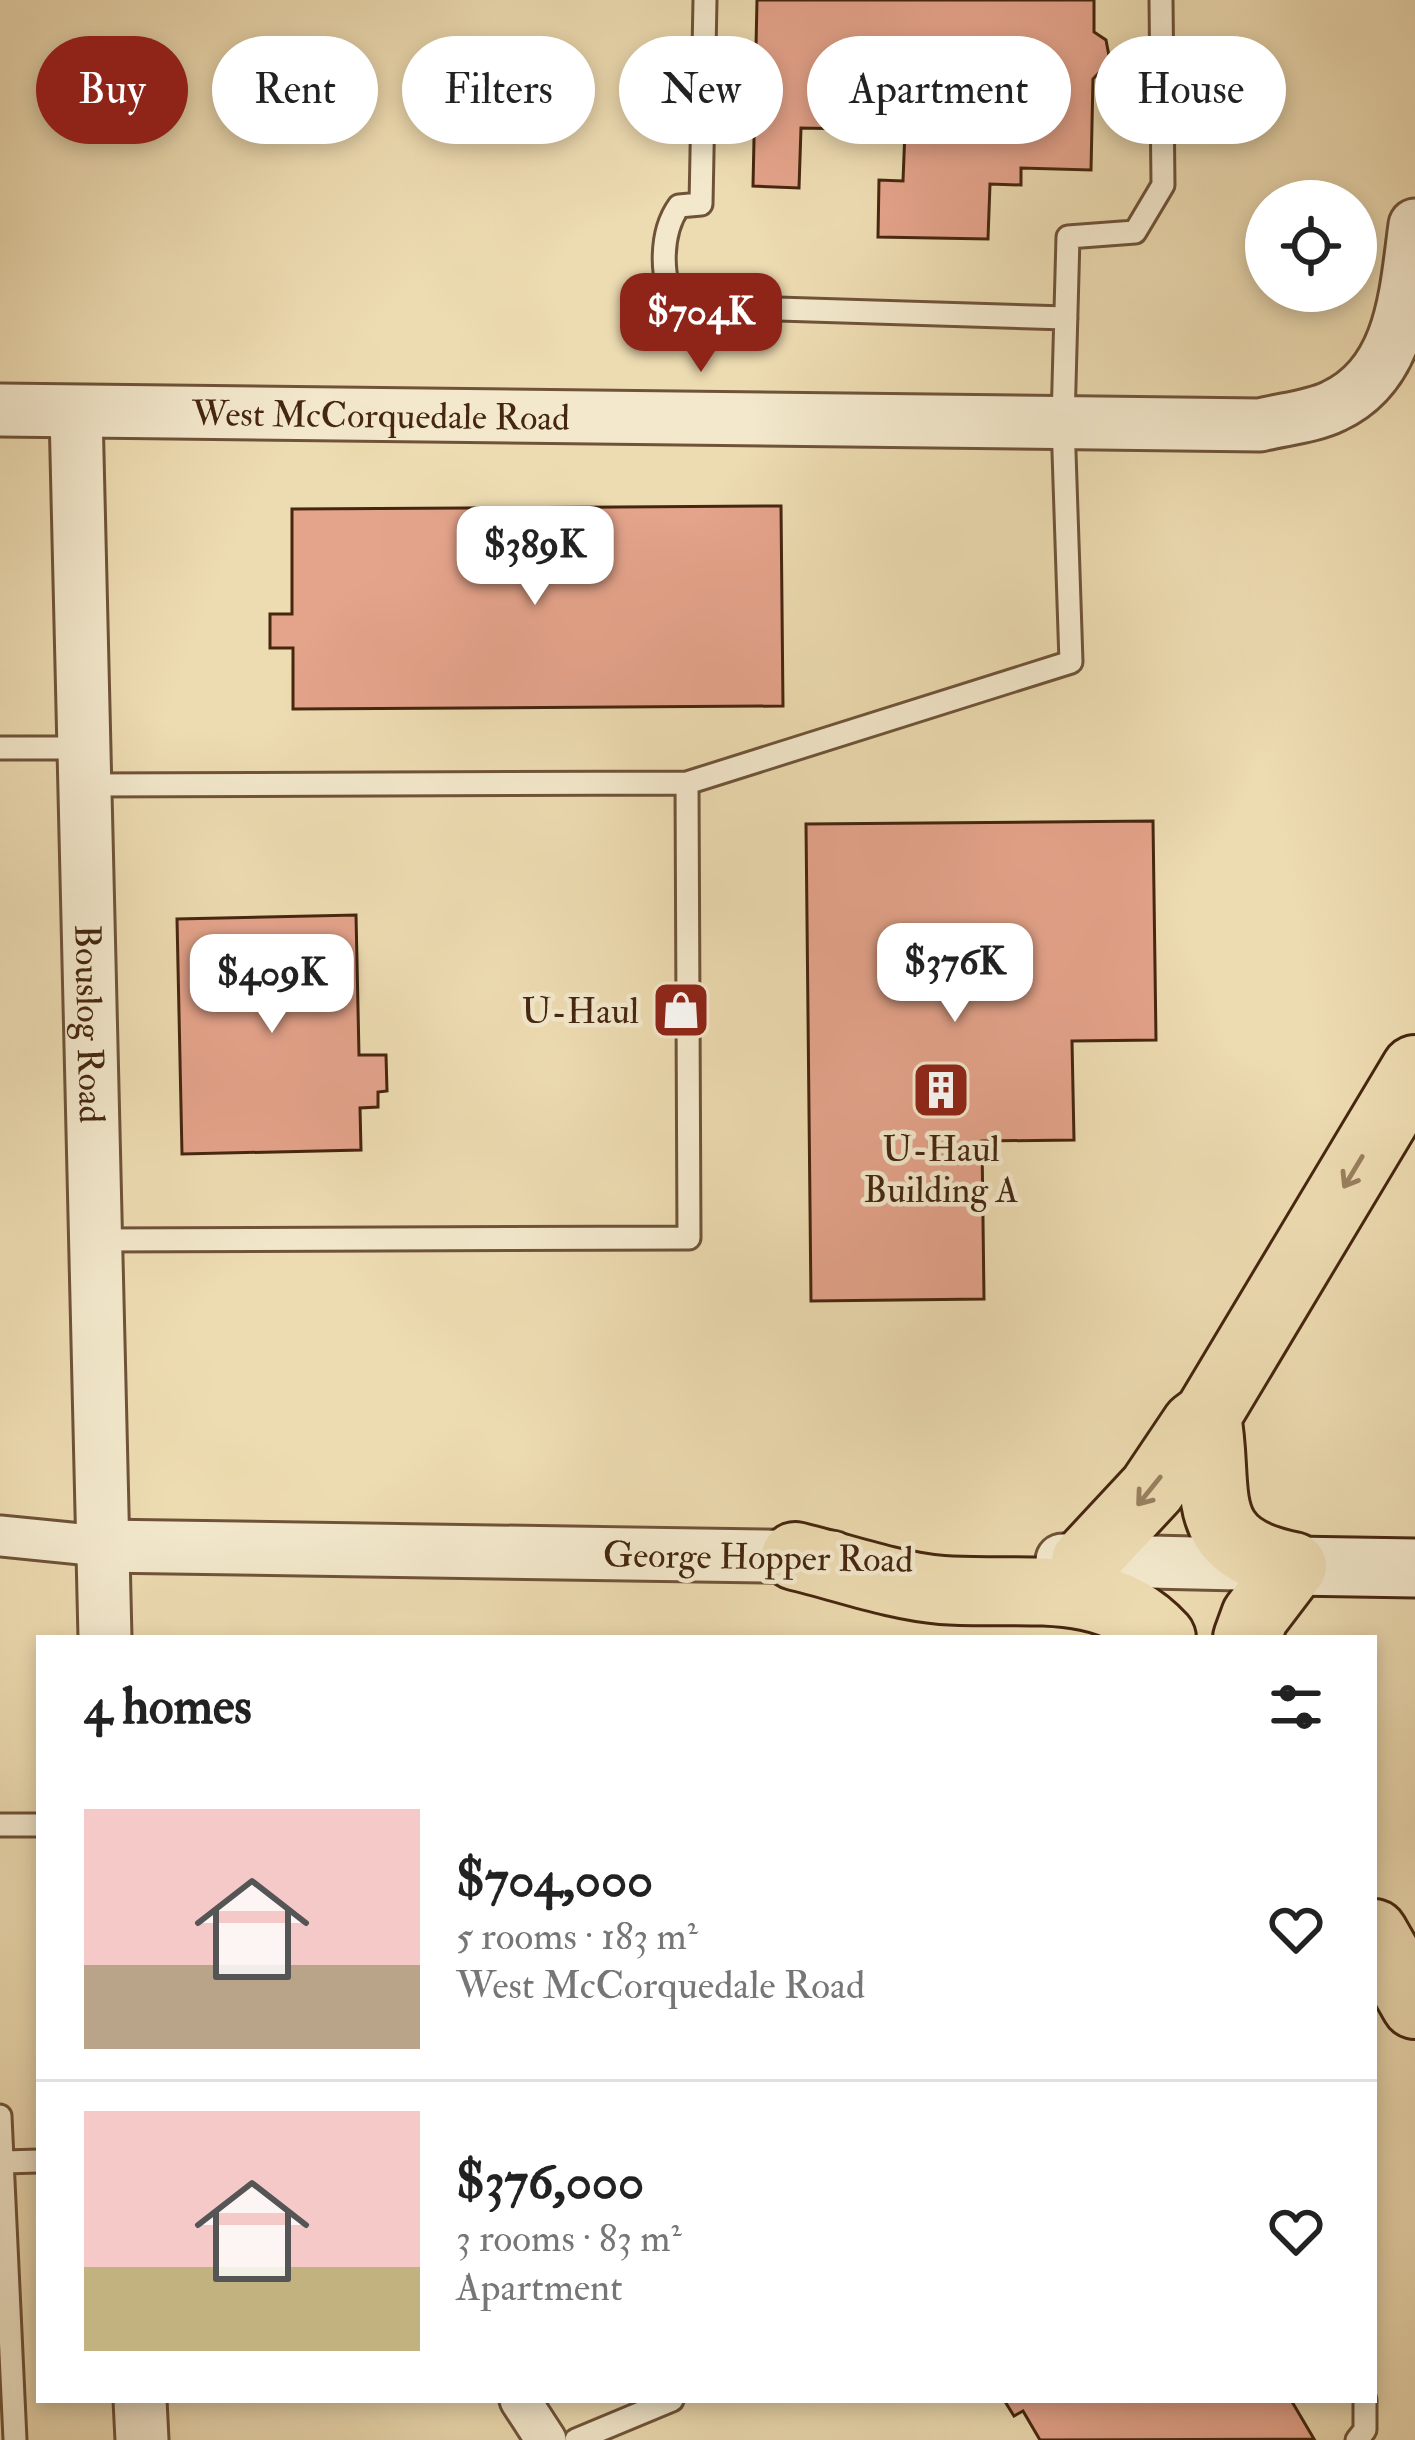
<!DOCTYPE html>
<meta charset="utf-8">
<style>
:root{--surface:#fff;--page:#f6f6f6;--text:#222;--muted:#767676;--line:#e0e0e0;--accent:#8f2418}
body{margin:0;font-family:"IM FELL Double Pica",serif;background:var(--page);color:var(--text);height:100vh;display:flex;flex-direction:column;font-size:45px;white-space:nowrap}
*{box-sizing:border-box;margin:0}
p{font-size:39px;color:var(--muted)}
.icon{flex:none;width:66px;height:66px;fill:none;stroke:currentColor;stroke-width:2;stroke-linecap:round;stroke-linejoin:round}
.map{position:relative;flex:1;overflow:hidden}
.drawer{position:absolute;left:36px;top:1635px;width:1341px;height:768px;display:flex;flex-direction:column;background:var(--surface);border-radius:0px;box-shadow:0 6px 18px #0003}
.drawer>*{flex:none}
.top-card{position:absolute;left:36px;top:36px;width:1344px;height:108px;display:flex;gap:24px}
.controls{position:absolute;left:1245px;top:180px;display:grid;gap:24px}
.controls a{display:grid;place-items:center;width:132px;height:132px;border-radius:50%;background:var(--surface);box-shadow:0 6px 18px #0003;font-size:60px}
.price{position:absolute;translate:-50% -102px;padding:0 27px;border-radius:24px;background:#fff;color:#222;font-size:39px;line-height:78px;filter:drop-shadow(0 3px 6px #0008)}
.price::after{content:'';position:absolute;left:50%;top:72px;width:36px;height:27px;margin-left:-18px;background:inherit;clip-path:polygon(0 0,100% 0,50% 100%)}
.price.selected{background:var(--accent);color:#fff}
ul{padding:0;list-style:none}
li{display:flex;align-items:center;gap:36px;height:300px;padding:0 48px}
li+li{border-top:3px solid var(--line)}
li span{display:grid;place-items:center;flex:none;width:336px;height:240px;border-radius:0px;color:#555}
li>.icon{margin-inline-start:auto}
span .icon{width:144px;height:144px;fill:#fffc;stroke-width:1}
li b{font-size:51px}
h2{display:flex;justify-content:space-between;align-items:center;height:144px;padding:0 48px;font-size:51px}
.tag{padding:0 42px;border-radius:54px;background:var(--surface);box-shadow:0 6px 18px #0003;font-size:42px;line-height:108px}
.tag.selected{background:var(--accent);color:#fff}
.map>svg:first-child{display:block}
</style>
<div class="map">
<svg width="1415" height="2440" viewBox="0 0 1415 2440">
<rect width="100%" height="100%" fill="#eddbb1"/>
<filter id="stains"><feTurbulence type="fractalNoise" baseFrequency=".00167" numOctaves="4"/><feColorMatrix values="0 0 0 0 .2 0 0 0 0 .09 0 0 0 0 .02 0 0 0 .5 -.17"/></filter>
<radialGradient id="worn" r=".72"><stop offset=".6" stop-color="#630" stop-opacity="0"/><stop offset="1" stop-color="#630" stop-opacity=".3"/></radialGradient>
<path fill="#e4a38b" stroke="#45260f" stroke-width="3" d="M 757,0 L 1094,0 L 1094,32 L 1106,40 L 1110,61 L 1093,79 L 1091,170 L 1021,168 L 1021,185 L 990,184 L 988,239 L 878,237 L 879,180 L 903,181 L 905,130 L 801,128 L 799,188 L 753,186 Z
M 781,506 L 783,706 L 293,709 L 293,648 L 270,648 L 270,614 L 292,614 L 292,509 Z
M 1153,821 L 1156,1040 L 1072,1041 L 1074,1140 L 982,1141 L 984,1299 L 811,1301 L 806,824 Z
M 356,915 L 359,1055 L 386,1055 L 387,1091 L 378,1092 L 378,1107 L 360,1108 L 361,1150 L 182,1154 L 177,919 Z
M 1004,2400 L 1291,2400 L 1314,2439 L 1040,2440 L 1023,2411 L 1014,2416 Z"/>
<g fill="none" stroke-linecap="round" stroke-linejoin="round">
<g stroke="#6f5338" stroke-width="27">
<path id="service" d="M 705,0 L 701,204 L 679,206 C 661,231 658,279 678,306 L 1066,318
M 0,748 L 83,748
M 84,785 L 687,783 L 1071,662 L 1063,422 L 1068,237 L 1135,232 L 1163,185 L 1161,0
M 95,1240 L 689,1238 L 687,783
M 0,1825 L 39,1825
M 0,2116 L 15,2440
M 4,2162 L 39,2161
M 576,2440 L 672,2400
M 1357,2440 L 1365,2430 L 1365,2400"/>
</g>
<g stroke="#6f5338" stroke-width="45">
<path id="minor" d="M 0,1536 L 101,1546
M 520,2400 L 546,2440"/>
</g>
<g stroke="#6f5338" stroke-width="57">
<g id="tertiary">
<path id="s1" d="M 0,410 L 1260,425 C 1283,419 1312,417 1334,406 C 1403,374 1406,291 1415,225"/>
<path id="s2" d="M 76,412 L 105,1638"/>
<path d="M 101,1546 L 832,1557"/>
<path d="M 1062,1560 L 1282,1565"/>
<path d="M 140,2400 L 142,2440"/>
</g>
</g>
<g stroke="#45260f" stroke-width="63">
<path id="secondary" d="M 1293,1566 L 1415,1568"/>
</g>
<g stroke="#45260f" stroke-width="72">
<path id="motorway" d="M 1207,1416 C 1221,1492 1192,1546 1293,1566
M 795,1556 C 842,1567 893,1586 942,1590 C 1019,1596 1105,1575 1162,1638
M 1085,1561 L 1152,1489 L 1195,1425 L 1207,1416 L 1415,1069
M 1247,1638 L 1255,1616 L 1293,1566
M 1374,1933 L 1415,2005"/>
</g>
<use href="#service" stroke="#f3e8cc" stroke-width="21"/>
<use href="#minor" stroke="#f3e8cc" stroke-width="39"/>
<use href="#tertiary" stroke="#f3e8cc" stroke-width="51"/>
<use href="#secondary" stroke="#f3e8cc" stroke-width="57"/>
<use href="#motorway" stroke="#eddbb1" stroke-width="66"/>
</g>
<defs><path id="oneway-shaft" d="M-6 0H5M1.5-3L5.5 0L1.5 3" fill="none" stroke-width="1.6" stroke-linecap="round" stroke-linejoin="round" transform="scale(3)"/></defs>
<g stroke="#998060">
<use href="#oneway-shaft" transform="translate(1353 1172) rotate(121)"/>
<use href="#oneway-shaft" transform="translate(1149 1491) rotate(129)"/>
</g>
<defs>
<g id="shop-square" transform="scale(3)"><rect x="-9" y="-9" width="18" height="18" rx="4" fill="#8f2418" stroke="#f3e8cc"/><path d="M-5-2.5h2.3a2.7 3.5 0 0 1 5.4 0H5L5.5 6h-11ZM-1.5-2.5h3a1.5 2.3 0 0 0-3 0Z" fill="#fff"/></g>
<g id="building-square" transform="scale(3)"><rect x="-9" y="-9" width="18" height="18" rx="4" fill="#8f2418" stroke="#f3e8cc"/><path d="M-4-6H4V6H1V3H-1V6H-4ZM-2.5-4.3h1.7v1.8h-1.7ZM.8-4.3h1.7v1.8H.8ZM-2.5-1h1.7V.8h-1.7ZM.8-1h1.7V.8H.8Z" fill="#fff"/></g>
</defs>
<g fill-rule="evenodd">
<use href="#shop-square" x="681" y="1010"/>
<use href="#building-square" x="941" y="1090"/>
</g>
<g text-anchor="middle" stroke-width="9" stroke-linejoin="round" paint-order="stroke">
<g font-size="36" fill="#45260f" stroke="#f3e8cc">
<text dy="13" stroke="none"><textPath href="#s1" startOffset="381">West McCorquedale Road</textPath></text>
<text dy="13" stroke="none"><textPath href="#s2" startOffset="612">Bouslog Road</textPath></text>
<text transform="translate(758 1556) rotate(1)" y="13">George Hopper Road</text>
</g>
<g font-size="36" fill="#45260f" stroke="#f3e8cc" text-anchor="end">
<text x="639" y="1023">U-Haul</text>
<text x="941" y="1161" text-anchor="middle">U-Haul<tspan x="941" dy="41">Building A</tspan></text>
</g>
</g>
<rect width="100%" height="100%" filter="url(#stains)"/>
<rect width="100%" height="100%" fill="url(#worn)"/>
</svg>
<div class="controls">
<a><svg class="icon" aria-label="locate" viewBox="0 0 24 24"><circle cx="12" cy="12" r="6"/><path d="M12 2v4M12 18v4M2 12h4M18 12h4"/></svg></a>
</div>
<b class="price selected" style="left:701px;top:375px">$704K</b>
<b class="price" style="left:535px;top:608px">$389K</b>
<b class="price" style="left:955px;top:1025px">$376K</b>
<b class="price" style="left:272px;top:1036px">$409K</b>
<div class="top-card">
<a class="tag selected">Buy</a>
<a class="tag">Rent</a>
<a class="tag">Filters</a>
<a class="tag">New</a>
<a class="tag">Apartment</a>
<a class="tag">House</a>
</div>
<section class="drawer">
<h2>4 homes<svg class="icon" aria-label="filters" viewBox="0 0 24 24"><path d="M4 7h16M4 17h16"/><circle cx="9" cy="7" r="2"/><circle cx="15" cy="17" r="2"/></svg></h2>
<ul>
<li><span style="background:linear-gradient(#f6c9c9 65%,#b9a48a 0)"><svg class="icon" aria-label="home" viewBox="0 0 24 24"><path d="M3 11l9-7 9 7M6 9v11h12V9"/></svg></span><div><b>$704,000</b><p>5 rooms · 183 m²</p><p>West McCorquedale Road</p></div><svg class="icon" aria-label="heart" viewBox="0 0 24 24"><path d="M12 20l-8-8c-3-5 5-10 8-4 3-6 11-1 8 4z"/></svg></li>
<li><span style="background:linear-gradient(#f6c9c9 65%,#c2b280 0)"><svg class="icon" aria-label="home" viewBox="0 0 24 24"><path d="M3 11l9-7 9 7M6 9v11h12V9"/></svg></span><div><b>$376,000</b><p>3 rooms · 83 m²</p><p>Apartment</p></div><svg class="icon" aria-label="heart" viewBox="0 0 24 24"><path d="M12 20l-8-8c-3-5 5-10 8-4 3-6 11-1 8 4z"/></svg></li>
</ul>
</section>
</div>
